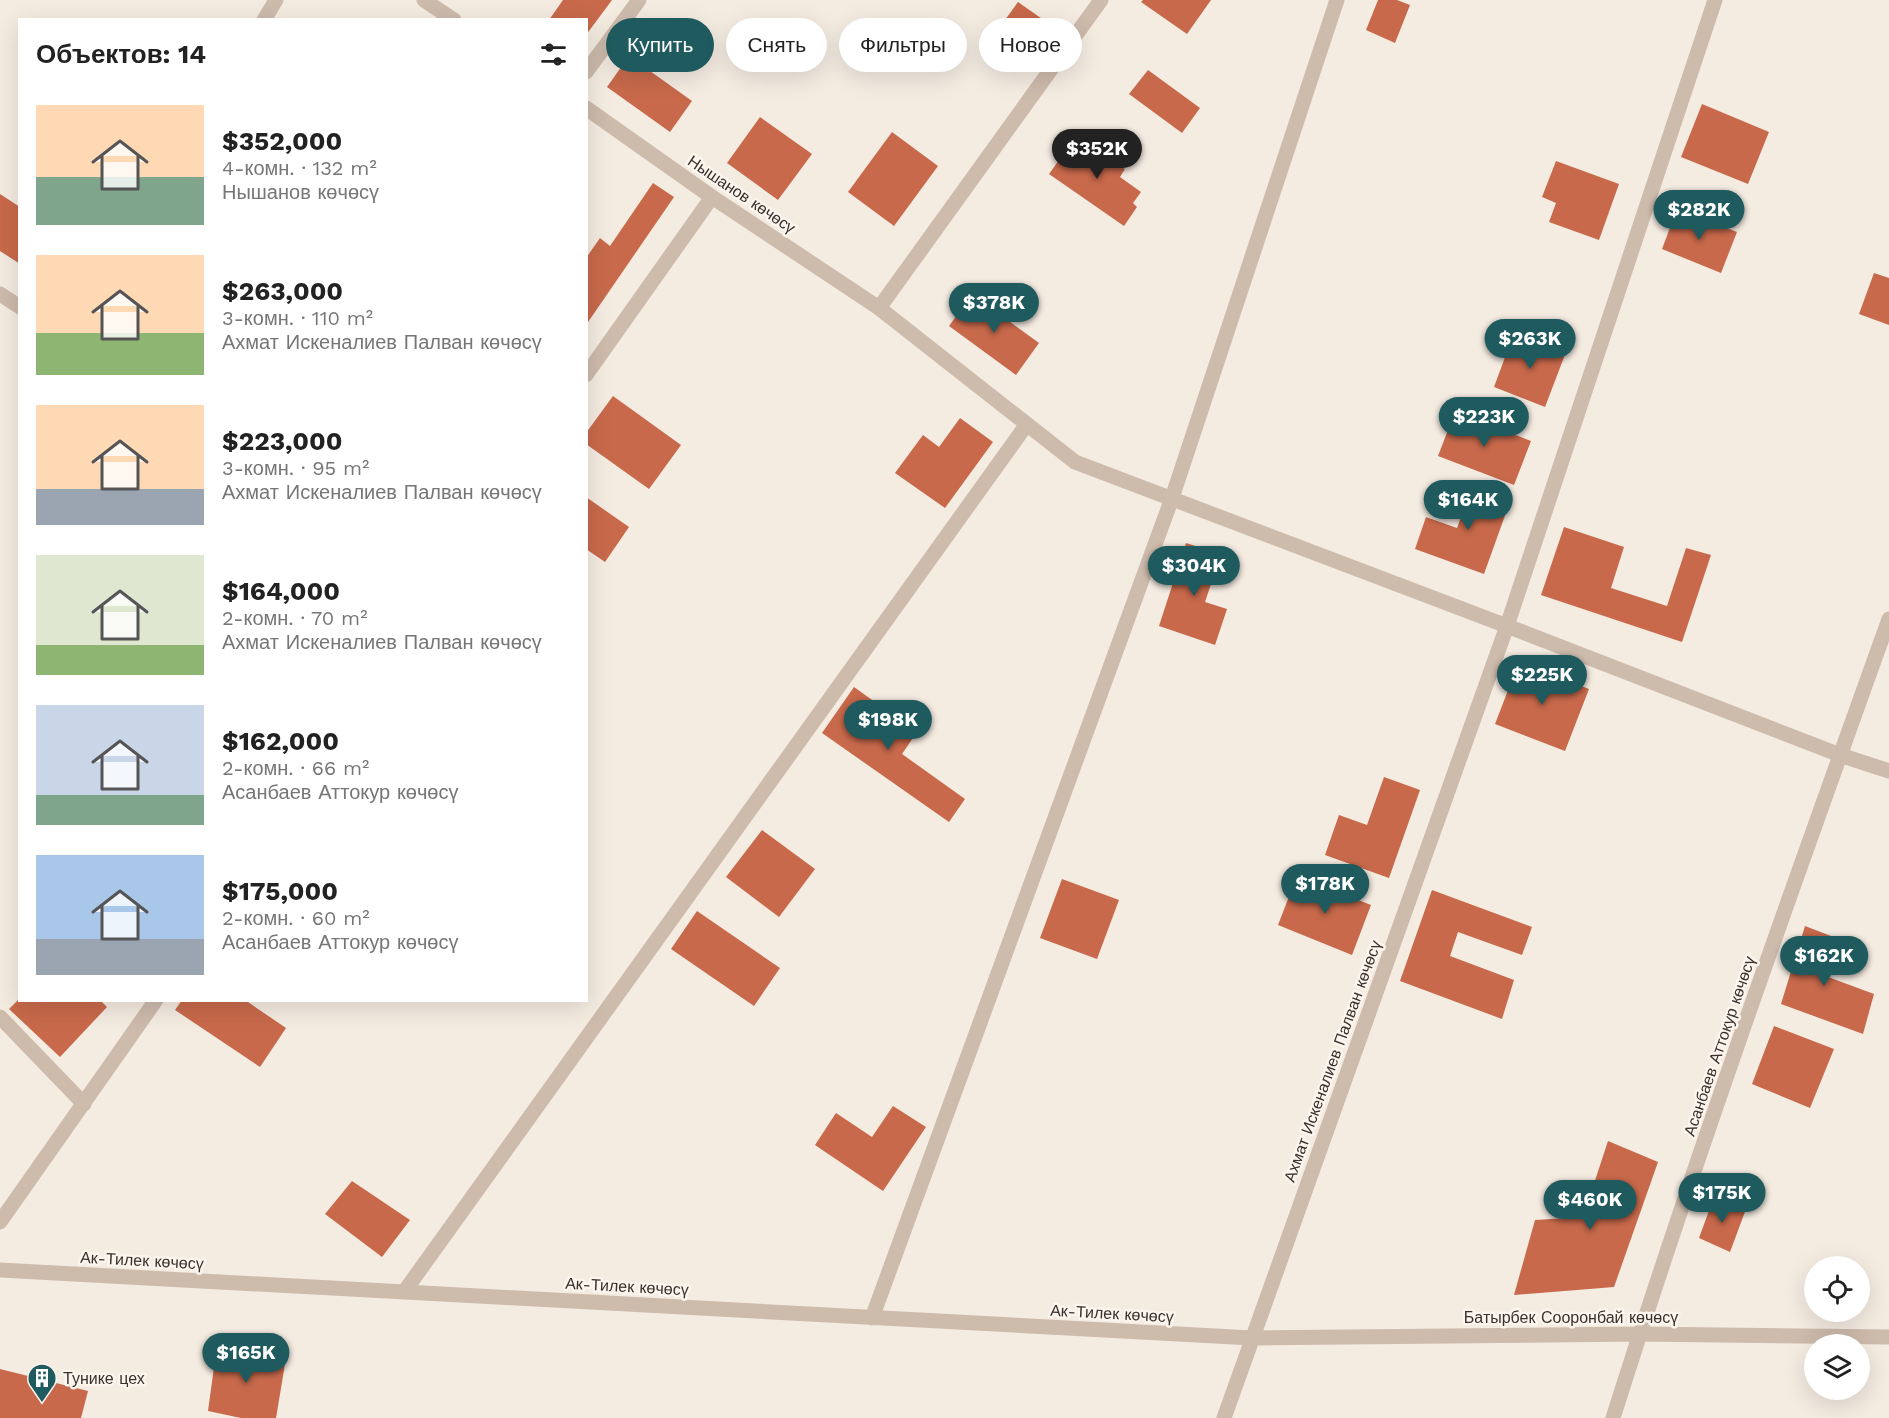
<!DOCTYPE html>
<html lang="ru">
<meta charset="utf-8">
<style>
:root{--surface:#fff;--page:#f6f6f6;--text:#222;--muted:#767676;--accent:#1f5a5e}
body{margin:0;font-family:"Work Sans",sans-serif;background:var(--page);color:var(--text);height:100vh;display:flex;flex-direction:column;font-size:22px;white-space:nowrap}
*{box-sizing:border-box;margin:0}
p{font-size:20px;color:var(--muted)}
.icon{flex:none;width:33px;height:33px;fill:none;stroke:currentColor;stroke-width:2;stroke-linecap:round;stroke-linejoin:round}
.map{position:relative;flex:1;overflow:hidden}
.panel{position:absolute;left:18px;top:18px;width:570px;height:984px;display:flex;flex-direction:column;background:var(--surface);border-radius:0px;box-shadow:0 6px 24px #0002}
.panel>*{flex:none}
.hud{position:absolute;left:606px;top:18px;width:570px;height:54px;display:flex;gap:12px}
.tools{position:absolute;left:1804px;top:1256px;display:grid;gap:12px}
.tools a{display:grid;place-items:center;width:66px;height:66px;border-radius:50%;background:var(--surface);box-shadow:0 6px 24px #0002;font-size:30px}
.price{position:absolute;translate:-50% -51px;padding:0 14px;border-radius:21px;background:var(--accent);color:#fff;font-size:20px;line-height:39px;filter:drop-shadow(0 2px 3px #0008)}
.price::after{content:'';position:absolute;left:50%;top:36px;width:18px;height:14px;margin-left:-9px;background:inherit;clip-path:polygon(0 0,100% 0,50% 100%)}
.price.selected{background:#222;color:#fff}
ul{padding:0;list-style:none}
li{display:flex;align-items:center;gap:18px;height:150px;padding:0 18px}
li span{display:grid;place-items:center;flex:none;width:168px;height:120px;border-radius:0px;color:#555}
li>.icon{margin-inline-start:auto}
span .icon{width:72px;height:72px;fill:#fffc;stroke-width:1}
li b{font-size:26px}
h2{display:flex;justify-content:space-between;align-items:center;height:72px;padding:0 18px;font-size:26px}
.tag{padding:0 21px;border-radius:27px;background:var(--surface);box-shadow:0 6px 24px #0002;font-size:21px;line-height:54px}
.tag.selected{background:var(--accent);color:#fff}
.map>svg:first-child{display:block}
</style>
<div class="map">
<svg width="1889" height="1418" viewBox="0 0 1889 1418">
<rect width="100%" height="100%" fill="#f4ebe1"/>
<path fill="#c8694b" d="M 563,0 L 612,0 L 586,35 L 586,20 L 549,20 Z
M 1143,0 L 1211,0 L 1187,34 L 1141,2 Z
M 1378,0 L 1397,0 L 1410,5 L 1395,43 L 1366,30 Z
M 1018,2 L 1048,23 L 1022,60 L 992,38 Z
M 629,56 L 692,101 L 670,132 L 607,87 Z
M 1148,70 L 1200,108 L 1182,133 L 1129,94 Z
M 1702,104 L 1769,132 L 1748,184 L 1681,157 Z
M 760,117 L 812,154 L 778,200 L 727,163 Z
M 892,132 L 938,166 L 894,226 L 848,192 Z
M 1077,135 L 1125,169 L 1120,177 L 1141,192 L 1133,203 L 1137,207 L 1124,226 L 1049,174 Z
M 1556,161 L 1619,184 L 1599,240 L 1549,222 L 1556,203 L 1542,197 Z
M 653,183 L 674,197 L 586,325 L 586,258 L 600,238 L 610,246 Z
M 0,194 L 20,207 L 20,264 L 0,251 Z
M 1677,209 L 1737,232 L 1721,273 L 1662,249 Z
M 1874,273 L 1889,278 L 1889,325 L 1859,314 Z
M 972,294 L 1039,343 L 1016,375 L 949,326 Z
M 1514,333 L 1566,352 L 1545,407 L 1494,387 Z
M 613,396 L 681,445 L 649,489 L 586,444 L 586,433 Z
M 1455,412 L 1531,441 L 1514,485 L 1438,456 Z
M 960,418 L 993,442 L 945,508 L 895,473 L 923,435 L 939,447 Z
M 1474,482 L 1512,496 L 1484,574 L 1415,549 L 1426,517 L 1457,528 Z
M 586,497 L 629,527 L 605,562 L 586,549 Z
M 1564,527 L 1624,547 L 1611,588 L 1667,606 L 1686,548 L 1711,555 L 1682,642 L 1541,595 Z
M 1186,543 L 1221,554 L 1205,602 L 1227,609 L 1215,645 L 1159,626 Z
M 1519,662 L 1589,689 L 1565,751 L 1495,724 Z
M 854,687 L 917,732 L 902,754 L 965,799 L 949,822 L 822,733 Z
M 1384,777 L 1420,790 L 1389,878 L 1325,855 L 1339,815 L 1367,825 Z
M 762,830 L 815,869 L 779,917 L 726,877 Z
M 1297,876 L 1371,905 L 1352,955 L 1278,925 Z
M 1062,879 L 1119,900 L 1097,959 L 1040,938 Z
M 1432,890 L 1532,927 L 1522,955 L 1458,932 L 1450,956 L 1514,980 L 1502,1019 L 1400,981 Z
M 697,911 L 780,968 L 754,1006 L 671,949 Z
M 1805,926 L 1831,936 L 1820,974 L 1874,994 L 1863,1034 L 1781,1004 Z
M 20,998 L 20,1000 L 100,1000 L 107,1007 L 60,1057 L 9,1009 Z
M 182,1000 L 245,1000 L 286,1028 L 260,1067 L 175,1010 Z
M 1774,1026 L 1834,1049 L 1810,1108 L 1752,1084 Z
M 893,1106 L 926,1127 L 883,1191 L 815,1145 L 836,1113 L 872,1137 Z
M 1608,1141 L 1658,1162 L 1614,1287 L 1514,1295 L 1535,1220 L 1583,1217 Z
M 352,1181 L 410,1220 L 382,1257 L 325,1214 Z
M 1714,1197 L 1746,1209 L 1730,1252 L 1699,1238 Z
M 217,1345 L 286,1358 L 276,1418 L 241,1418 L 208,1411 Z
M 0,1369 L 88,1391 L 81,1418 L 0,1418 Z"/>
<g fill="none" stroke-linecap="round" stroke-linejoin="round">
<path stroke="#cdbbac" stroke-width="15" d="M 424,0 L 454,20
M 264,20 L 276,0
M 586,72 L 639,0
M 586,108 L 712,197 L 879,308 L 1075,462 L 1507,626 L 1840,755 L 1889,771
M 0,294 L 20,307
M 879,308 L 1101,0
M 586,375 L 712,197
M 0,1017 L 84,1104
M 0,1222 L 156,1000
M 0,1270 L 1252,1338 L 1640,1334 L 1889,1337
M 404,1292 L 1027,424
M 872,1318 L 1172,498 L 1337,0
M 1224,1418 L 1507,626 L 1715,0
M 1613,1418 C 1698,1149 1794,884 1889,619"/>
</g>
<defs>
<g id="building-pin" transform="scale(1.5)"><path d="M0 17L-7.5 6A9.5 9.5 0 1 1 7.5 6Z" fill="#1f5a5e" stroke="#fbf5ee"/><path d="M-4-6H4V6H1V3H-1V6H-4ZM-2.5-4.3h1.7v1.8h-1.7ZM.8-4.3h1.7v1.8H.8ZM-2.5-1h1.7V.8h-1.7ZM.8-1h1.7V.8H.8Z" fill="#fff"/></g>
</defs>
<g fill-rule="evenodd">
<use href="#building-pin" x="42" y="1378"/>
</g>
<g text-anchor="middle" stroke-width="5" stroke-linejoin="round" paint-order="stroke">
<g font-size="16" fill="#3b302b" stroke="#fbf5ee">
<text transform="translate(742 194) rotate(34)" y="6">Нышанов көчөсү</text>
<text transform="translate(1719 1046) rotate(-71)" y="6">Асанбаев Аттокур көчөсү</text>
<text transform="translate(1332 1061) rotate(-70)" y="6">Ахмат Искеналиев Палван көчөсү</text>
<text transform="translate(142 1260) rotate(3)" y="6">Ак-Тилек көчөсү</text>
<text transform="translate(627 1286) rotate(3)" y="6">Ак-Тилек көчөсү</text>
<text transform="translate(1112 1313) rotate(3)" y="6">Ак-Тилек көчөсү</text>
<text x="1571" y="1323">Батырбек Сооронбай көчөсү</text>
</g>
<g font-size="16" fill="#3b302b" stroke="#fbf5ee" text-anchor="start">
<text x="63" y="1384">Тунике цех</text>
</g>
</g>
</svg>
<div class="tools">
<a><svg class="icon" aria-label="locate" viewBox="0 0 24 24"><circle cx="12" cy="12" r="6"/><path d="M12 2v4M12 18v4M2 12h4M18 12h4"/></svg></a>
<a><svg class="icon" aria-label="layers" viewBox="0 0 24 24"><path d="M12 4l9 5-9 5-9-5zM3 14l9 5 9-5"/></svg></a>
</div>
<b class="price selected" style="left:1097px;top:180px">$352K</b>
<b class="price" style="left:1699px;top:241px">$282K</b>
<b class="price" style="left:994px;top:334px">$378K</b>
<b class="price" style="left:1530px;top:370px">$263K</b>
<b class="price" style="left:1484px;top:448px">$223K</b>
<b class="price" style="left:1468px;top:531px">$164K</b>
<b class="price" style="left:1194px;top:597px">$304K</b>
<b class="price" style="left:1542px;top:706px">$225K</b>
<b class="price" style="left:888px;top:751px">$198K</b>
<b class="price" style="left:1325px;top:915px">$178K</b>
<b class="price" style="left:1824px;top:987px">$162K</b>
<b class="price" style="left:1722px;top:1224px">$175K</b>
<b class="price" style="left:1590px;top:1231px">$460K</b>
<b class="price" style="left:246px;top:1384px">$165K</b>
<div class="hud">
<a class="tag selected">Купить</a>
<a class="tag">Снять</a>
<a class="tag">Фильтры</a>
<a class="tag">Новое</a>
</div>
<section class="panel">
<h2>Объектов: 14<svg class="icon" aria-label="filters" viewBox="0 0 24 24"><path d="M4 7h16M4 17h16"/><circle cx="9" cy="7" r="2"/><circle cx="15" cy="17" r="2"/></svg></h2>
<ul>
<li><span style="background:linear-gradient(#ffd9b3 60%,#7fa58c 0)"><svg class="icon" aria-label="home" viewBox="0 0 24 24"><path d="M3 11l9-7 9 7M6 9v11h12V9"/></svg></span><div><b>$352,000</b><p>4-комн. · 132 m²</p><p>Нышанов көчөсү</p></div></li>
<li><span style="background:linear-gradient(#ffd9b3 65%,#8fb573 0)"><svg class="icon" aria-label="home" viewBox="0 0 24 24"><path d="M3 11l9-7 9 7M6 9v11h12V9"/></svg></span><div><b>$263,000</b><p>3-комн. · 110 m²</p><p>Ахмат Искеналиев Палван көчөсү</p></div></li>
<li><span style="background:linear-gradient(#ffd9b3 70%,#9aa5b1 0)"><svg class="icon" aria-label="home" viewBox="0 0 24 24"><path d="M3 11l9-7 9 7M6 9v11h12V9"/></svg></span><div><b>$223,000</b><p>3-комн. · 95 m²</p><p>Ахмат Искеналиев Палван көчөсү</p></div></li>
<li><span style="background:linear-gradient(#dfe7d0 75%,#8fb573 0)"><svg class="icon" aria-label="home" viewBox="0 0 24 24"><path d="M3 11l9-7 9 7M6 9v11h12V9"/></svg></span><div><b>$164,000</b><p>2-комн. · 70 m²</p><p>Ахмат Искеналиев Палван көчөсү</p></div></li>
<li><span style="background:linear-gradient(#c9d6e8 75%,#7fa58c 0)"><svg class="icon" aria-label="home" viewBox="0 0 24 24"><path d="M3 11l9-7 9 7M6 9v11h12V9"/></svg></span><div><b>$162,000</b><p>2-комн. · 66 m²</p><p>Асанбаев Аттокур көчөсү</p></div></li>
<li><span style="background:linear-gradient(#a9c7e8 70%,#9aa5b1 0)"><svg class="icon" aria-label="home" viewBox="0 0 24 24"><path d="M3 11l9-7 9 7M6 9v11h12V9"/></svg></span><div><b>$175,000</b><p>2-комн. · 60 m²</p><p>Асанбаев Аттокур көчөсү</p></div></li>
</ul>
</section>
</div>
